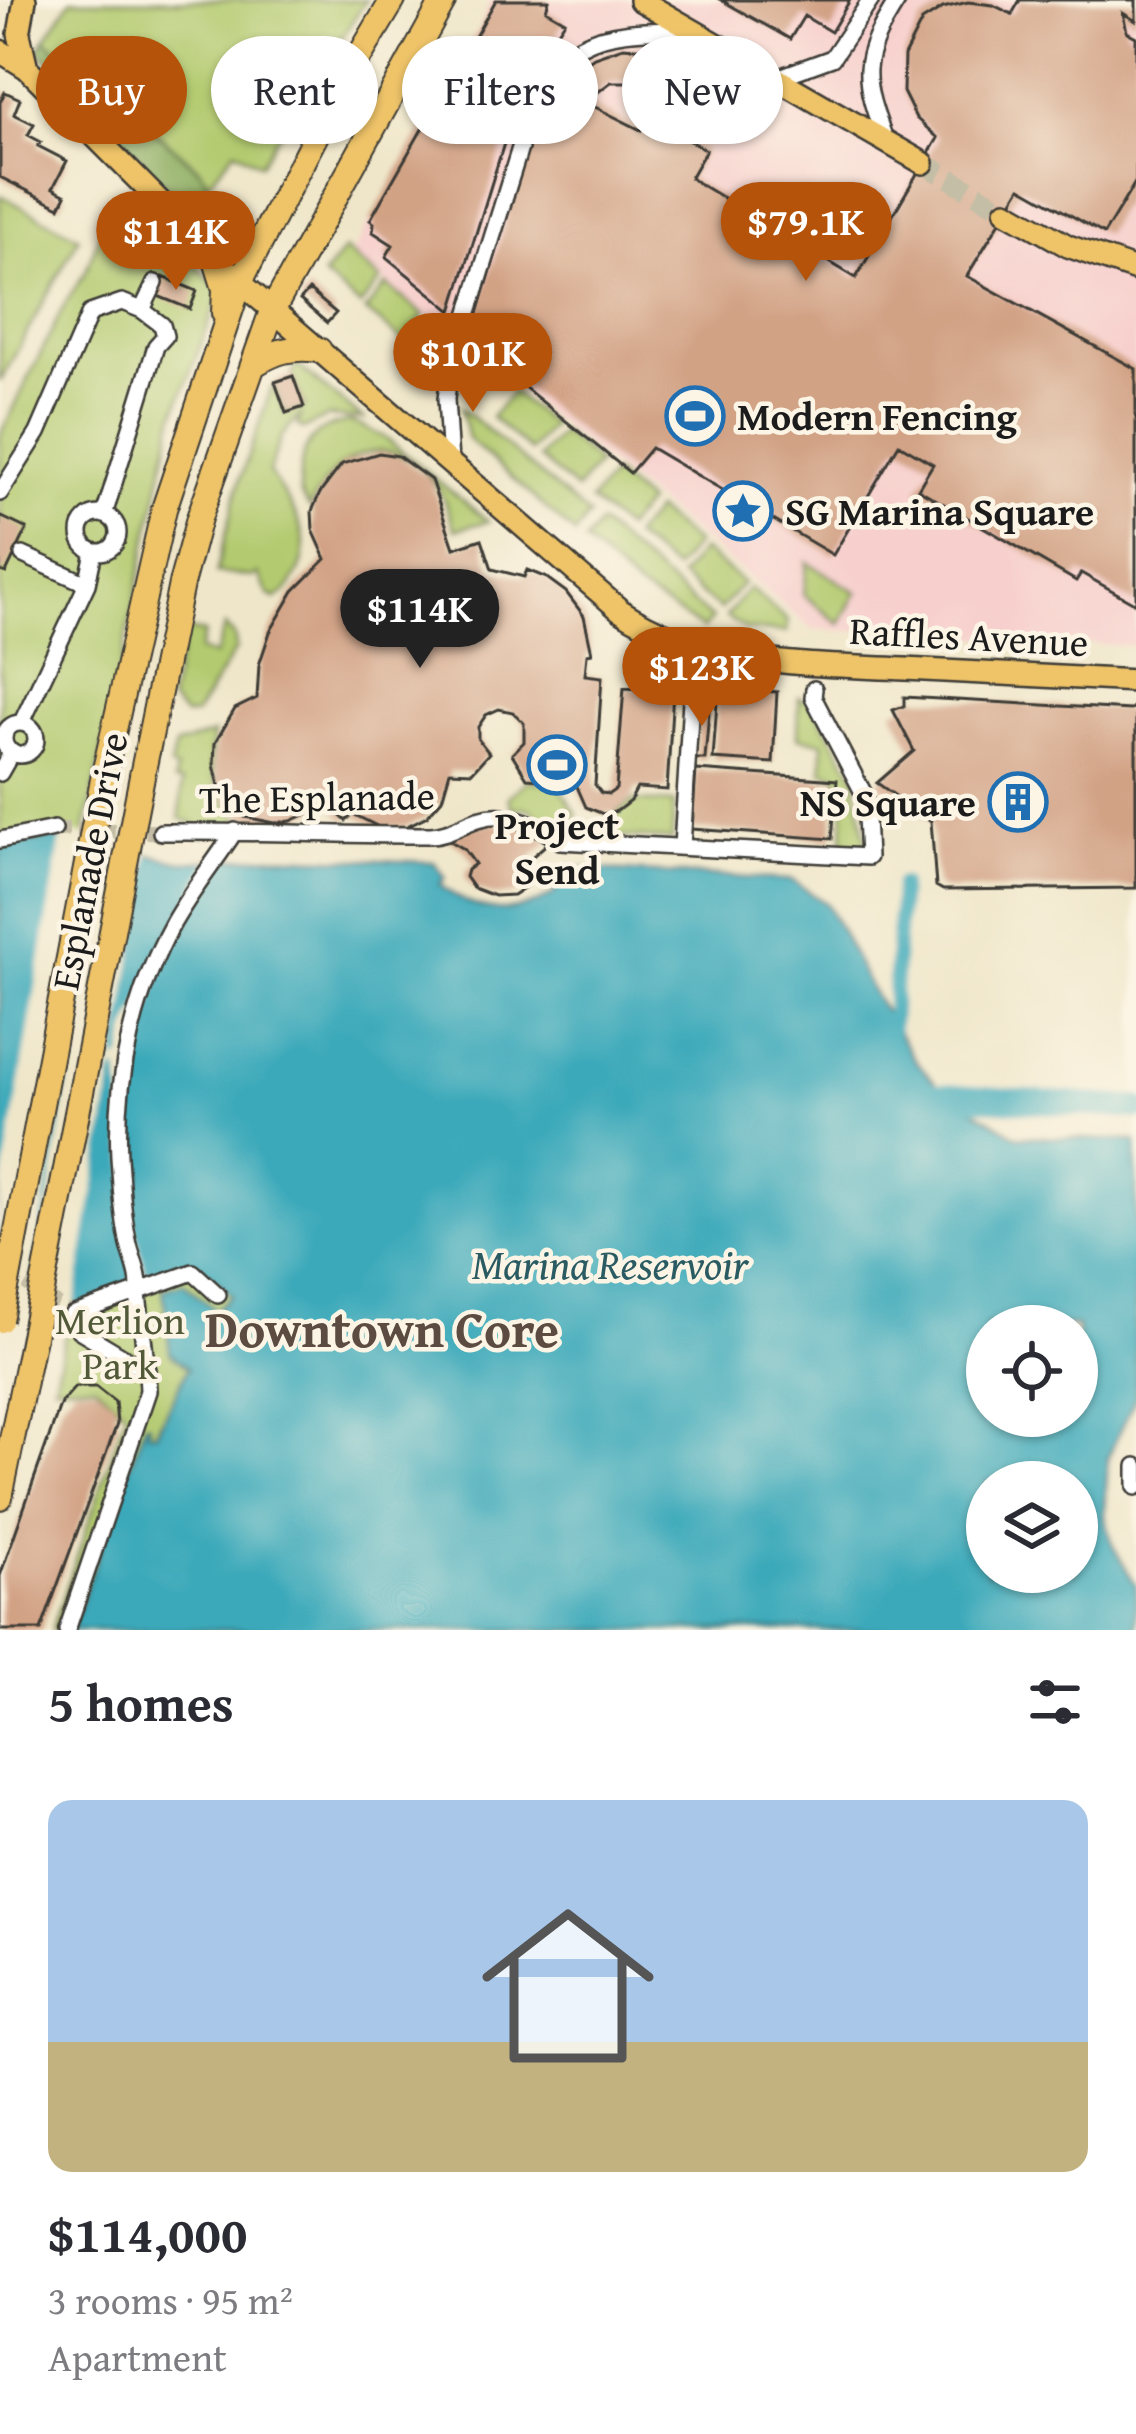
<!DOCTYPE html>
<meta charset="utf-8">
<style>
:root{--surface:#fff;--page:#f7f7f7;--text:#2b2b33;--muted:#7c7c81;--line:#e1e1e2;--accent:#b45309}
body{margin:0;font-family:"Gentium Book Plus",serif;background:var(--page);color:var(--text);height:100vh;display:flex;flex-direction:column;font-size:45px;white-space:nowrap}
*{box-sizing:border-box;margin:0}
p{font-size:39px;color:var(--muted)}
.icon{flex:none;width:66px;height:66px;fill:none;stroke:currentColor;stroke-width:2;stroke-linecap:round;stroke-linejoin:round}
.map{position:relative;height:1630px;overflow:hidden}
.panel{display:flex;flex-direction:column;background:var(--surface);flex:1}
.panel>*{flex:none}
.top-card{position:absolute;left:36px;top:36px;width:1065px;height:108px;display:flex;gap:24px}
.buttons{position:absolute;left:966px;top:1305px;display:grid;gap:24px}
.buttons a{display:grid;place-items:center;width:132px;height:132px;border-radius:50%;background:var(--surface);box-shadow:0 3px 9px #0004;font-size:60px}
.price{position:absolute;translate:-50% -102px;padding:0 27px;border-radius:42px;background:var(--accent);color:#fff;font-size:39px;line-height:78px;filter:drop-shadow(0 3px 6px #0008)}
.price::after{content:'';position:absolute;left:50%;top:72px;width:36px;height:27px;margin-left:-18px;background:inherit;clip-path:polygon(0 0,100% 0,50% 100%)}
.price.on{background:#222;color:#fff}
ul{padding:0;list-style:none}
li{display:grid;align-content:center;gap:24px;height:636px;padding:0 48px}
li+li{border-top:3px solid var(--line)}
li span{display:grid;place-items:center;height:372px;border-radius:24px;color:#555}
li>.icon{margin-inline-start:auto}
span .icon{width:216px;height:216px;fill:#fffc;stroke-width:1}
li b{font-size:51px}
h2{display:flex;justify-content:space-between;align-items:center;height:144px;padding:0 48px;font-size:51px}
.pill{padding:0 42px;border-radius:54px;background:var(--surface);box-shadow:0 3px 9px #0004;font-size:42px;line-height:108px}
.pill.on{background:var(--accent);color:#fff}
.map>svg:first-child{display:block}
</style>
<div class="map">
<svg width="1136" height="1630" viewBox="0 0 1136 1630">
<rect width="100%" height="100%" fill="#fcf5e5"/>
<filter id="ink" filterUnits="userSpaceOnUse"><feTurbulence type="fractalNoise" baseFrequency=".00833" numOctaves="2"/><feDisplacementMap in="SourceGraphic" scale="24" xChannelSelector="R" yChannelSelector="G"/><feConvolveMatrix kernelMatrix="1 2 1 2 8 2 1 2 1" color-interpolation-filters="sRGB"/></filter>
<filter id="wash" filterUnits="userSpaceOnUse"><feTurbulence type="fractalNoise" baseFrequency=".004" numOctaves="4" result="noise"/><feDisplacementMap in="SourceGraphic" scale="48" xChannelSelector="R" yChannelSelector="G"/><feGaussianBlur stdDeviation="2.7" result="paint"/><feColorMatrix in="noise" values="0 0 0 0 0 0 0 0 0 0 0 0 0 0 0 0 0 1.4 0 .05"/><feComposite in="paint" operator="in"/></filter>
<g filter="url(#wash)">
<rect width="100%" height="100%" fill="#efe6c9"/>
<path fill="#f7d0cd" d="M 490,0 L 1136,0 L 1136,646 L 812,629 L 351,255 L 483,20 Z"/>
<path fill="#b3ca6f" stroke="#687346" stroke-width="3" d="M 71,0 L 366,0 L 260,164 L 235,150 L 208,183 L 201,170 L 45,39 Z
M 127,192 L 221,292 L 175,413 L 83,839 L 56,838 L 0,847 L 0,436 L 65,304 L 86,271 L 108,211 Z
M 0,195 L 79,237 L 0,382 Z
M 344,250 L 381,280 L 360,306 L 323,276 Z
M 386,285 L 424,315 L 403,341 L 365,311 Z
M 297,365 L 363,419 L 328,417 L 303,429 L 298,426 L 300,416 L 281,437 L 269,472 C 289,504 320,539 295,579 C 289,589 286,594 275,598 L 268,594 L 258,574 L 254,577 L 216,573 L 240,480 L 271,389 L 274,386 L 285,414 L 305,407 L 292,374 Z
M 512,392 L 552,425 L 530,451 L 491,417 Z
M 461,408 L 589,516 L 575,534 L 468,439 Z
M 352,422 L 384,437 L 488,521 L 455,530 C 450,515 445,498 436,485 C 395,427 334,450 310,508 L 300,494 C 297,454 309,425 352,422 Z
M 561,432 L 598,463 L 576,490 L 539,458 Z
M 613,474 L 647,503 L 625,529 L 590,501 Z
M 655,510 L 696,544 L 674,570 L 633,537 Z
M 599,524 L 712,619 L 703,629 L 637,588 L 585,542 Z
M 702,550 L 743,583 L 720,610 L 680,577 Z
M 807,562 L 857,592 L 840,624 L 804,595 Z
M 749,588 L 788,621 L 787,632 L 747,630 L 726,617 Z
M 225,626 L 235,637 L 236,649 L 195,715 L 184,716 L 169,700 L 185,630 L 204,633 L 199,651 L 215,656 Z
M 799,697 L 811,703 L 855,775 L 867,848 L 843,848 L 844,790 L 835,774 L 823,771 L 823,742 L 798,737 Z
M 213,734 C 206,774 216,798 246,825 L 200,827 L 180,818 L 182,783 L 174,781 L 176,770 L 170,767 L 175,746 Z
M 527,781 C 569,784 555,785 577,814 C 572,826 563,830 551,829 C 531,818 543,806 512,808 L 508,797 Z
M 634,801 L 674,803 L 672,840 L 609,836 L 611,817 Z
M 196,1263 L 231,1295 L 215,1311 L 184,1283 L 188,1368 L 155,1433 L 147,1432 L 71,1630 L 52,1630 L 126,1413 L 95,1384 L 54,1384 L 71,1308 Z"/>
<path fill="#8eae62" stroke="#55653f" stroke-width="3" d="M 45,39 L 201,171 L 208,183 L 189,210 L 38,50 Z"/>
<path fill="#3ba9ba" stroke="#2c626b" stroke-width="3" fill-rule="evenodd" d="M 56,838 L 83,839 L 182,862 L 271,856 L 434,862 L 445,877 L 440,885 C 476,914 517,920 556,892 L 552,884 L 567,868 L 792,880 L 827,904 L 872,991 L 914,1058 L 941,1089 L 1017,1136 L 1136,1141 L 1136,1397 L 1108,1457 L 1105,1515 L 1113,1546 L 1136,1585 L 1136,1630 L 71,1630 L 145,1423 L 149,1424 L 148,1432 L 156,1433 L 188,1368 L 170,1353 L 163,1289 L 184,1283 L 215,1310 L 231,1295 L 196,1263 L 71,1308 L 0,1256 L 0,847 ZM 987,1326 L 1077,1326 L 1077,1416 L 987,1416 ZM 987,1482 L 1077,1482 L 1077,1572 L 987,1572 Z"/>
<path fill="#efe6c9" d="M 62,832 L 105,837 L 31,1286 L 0,1264 L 0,1200 Z
M 107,838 L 150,847 L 114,1068 L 117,1058 L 121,1059 L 128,1027 L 209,861 L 225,859 L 195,901 L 162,967 L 133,1068 L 126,1150 L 129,1202 L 147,1281 L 134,1285 L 119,1072 L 114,1070 L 73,1314 L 34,1289 Z"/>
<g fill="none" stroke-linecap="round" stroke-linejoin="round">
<path stroke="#3ba9ba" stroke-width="14" d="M 891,1041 L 901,884"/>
<path stroke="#3ba9ba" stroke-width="24" d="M 923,1094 L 1136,1108"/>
</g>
<g id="blocks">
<path fill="#d2a285" d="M 496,0 L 549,0 L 546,10 L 565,21 L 523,84 L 509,127 L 541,144 L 550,106 L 569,75 L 594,57 L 623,47 L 661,50 L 643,82 L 611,82 L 585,102 L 641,130 L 680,64 L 723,89 L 704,121 L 683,109 L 671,130 L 706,150 L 690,178 L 856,278 L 938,138 L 916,118 L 903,92 L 904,56 L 922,21 L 943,8 L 968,2 L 993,5 L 1012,14 L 1020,0 L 1136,0 L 1136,21 L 1123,13 L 1127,32 L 1136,37 L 1136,181 L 1104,234 L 1021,187 L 967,276 L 1136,369 L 1136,604 L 1081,573 L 1076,581 L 918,489 L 933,464 L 899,444 L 833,555 L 651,448 L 630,473 L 481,352 L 473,330 L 527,150 L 505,140 L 452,311 L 386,257 L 393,245 L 373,232 L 374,223 L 370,220 Z
M 721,0 L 850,0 L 831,32 L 804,16 L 790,39 Z
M 5,92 L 20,99 L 14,114 L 34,124 L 28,135 L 41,142 L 38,146 L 67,161 L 53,188 L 66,195 L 60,207 L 0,177 L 0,102 Z
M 163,277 L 197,291 L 190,309 L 155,295 Z
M 309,290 L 336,313 L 327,323 L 300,300 Z
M 293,376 L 304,407 L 286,413 L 275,382 Z
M 379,453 L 398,456 L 431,480 L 454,548 L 482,539 L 492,569 L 524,577 L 527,570 L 547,578 L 566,592 L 584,616 L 592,653 L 587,654 L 585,675 L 602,677 L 595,785 L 601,793 L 609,794 L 616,789 L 624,688 L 673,691 L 667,790 L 637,788 L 630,801 L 617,811 L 603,814 L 586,807 L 575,782 L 527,778 L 512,754 L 524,742 L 524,723 L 513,712 L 499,709 L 486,715 L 478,727 L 478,739 L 489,753 L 472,772 L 450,771 L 442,799 L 427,816 L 407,826 L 379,827 L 353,814 L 346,821 L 334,810 L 343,803 L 340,799 L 291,821 L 275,823 L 245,817 L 229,802 L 220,789 L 214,765 L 215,743 L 235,709 L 257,698 L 259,665 L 270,632 L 294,591 L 326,559 L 313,530 L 312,511 L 320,493 L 342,464 Z
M 0,516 L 27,529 L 6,573 L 0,571 Z
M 718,688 L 777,692 L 773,763 L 713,759 Z
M 904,697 L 1130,710 L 1136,704 L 1136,888 L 943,890 L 936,886 L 931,821 L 877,783 L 914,751 L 893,710 L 904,706 Z
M 700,698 L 710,699 L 705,759 L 695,759 Z
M 696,770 L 837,780 L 832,839 L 692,829 Z
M 490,823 L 516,825 L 541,836 L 548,843 L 520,867 L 532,878 L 531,883 L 513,895 L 494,896 L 473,888 L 465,877 L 467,870 L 475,864 L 464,849 L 447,839 L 463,829 Z
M 75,1387 L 96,1387 L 115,1402 L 117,1424 L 41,1630 L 0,1630 L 0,1576 L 61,1403 Z"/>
</g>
</g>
<g filter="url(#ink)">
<use href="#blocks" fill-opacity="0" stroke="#3c3a36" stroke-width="3"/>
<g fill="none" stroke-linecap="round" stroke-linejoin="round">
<path stroke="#c5bea6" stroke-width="15" stroke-dasharray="15 8" stroke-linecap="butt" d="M 54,829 L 161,832
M 7,1271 L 72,1315"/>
<path stroke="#c5bea6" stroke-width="21" stroke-dasharray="21 10" stroke-linecap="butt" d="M 923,163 L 1006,211"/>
<g stroke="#3c3a36" stroke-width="20">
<path id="minor" d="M 774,79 L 832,58 L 871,0
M 524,135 C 554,37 592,30 688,30
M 886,142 C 861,76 859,61 898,0
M 450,462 L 446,399 L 449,376 L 520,148
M 0,493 L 38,433 L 90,313 L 122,302 L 142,310
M80 533a19 19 0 1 1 38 0a19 19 0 1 1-38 0Z
M 104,515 L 156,346 L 165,336 L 162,325 L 142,310 L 155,283
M 23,555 L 87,584
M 22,722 L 87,584 L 94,552
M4 739a16 16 0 1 1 32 0a16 16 0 1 1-32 0Z
M 0,773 L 12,752
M 161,832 C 251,831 340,835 430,835 C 454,835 472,814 501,816 C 524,818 541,828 560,841 L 868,857 L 865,796 L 813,697 L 814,689
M 0,840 L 54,829
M 682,847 L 692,684 L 683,670
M 147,1371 L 138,1294 C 142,1275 131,1258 128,1240 C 122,1212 121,1184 119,1157 C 115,1076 134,994 173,923 C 191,891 215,862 235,831
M 1136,1466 L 1136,1487
M 67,1630 L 148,1391 L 147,1371 L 79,1330 L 72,1315 L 193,1272 L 218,1295"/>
</g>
<g stroke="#3c3a36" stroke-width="26">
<path id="major" d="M 25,0 L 19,34 L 27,68
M 640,0 L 923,163
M 0,51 L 27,68 L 240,282 L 620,610 C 707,667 805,664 905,669 C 982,673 1059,677 1136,681
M 1006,211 L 1068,246 L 1136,270"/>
</g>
<g stroke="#3c3a36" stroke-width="28">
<path id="highway" d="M 215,257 L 225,289 L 224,313
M 253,365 C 276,351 292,346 319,350
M 104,774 L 164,509 L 240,282 L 337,94 L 393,0
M 142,776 L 181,584 L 199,518 L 272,311 L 444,0
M 79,1103 L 128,848
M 0,1497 L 29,1357"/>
</g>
<use href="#minor" stroke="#fff" stroke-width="15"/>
<use href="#major" stroke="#efc469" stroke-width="21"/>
<use href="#highway" stroke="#efc469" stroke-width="24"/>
<g stroke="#3c3a36" stroke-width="28" stroke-linecap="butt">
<path id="highway-bridge" d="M 128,848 L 142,776
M 0,1320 L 104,774
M 29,1357 L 79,1103"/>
</g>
<use href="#highway-bridge" stroke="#efc469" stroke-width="24"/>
</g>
</g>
<defs>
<g id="stadium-ring" transform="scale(3)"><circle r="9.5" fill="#fcf5e5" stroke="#1f6fb2" stroke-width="1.5"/><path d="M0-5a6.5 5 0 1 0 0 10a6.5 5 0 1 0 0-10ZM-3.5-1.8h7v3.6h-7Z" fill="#1f6fb2"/></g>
<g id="sight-ring" transform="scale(3)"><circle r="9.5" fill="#fcf5e5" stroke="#1f6fb2" stroke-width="1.5"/><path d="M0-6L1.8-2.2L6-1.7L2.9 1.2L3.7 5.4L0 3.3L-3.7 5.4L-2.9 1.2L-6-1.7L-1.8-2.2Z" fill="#1f6fb2"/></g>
<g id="building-ring" transform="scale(3)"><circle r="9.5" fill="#fcf5e5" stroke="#1f6fb2" stroke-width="1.5"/><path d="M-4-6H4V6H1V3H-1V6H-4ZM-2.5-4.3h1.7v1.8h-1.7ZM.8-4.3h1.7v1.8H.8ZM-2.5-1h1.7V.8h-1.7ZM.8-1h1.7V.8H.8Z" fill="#1f6fb2"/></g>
</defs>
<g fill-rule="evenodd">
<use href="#stadium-ring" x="695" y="416"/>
<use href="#sight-ring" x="743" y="511"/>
<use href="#stadium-ring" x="557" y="765"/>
<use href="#building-ring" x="1018" y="802"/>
</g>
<g text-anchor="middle" stroke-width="9" stroke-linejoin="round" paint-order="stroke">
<g font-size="39" font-weight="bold" fill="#1c1c1c" stroke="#fcf5e5" text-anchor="start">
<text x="737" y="430">Modern Fencing</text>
<text x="785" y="525">SG Marina Square</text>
<text x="976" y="816" text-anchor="end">NS Square</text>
<text x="557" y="839" text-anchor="middle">Project<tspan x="557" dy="45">Send</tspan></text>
</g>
<g font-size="39" fill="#1c1c1c" stroke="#fcf5e5">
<text transform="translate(969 636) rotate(3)" y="14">Raffles Avenue</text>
<text transform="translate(317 797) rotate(-1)" y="14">The Esplanade</text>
<text transform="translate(89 861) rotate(-79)" y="14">Esplanade Drive</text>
</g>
<g font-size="39" fill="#515939" stroke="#fcf5e5">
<text x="120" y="1334">Merlion<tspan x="120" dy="45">Park</tspan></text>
</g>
<g font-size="42" font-style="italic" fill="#2a5b63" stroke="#fcf5e5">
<text x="610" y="1279">Marina Reservoir</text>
</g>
<g font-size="51" font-weight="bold" fill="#5c4b41" stroke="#fcf5e5">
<text x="382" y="1347">Downtown Core</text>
</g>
</g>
</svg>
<div class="buttons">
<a><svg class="icon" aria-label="locate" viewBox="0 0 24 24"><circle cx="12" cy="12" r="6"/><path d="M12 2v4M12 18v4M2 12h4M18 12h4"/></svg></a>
<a><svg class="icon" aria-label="layers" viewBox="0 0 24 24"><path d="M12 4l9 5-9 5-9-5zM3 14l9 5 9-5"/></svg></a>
</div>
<b class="price" style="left:806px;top:284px">$79.1K</b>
<b class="price" style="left:176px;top:293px">$114K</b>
<b class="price" style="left:473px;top:415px">$101K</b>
<b class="price on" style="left:420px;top:671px">$114K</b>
<b class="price" style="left:702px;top:729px">$123K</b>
<div class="top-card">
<a class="pill on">Buy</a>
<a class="pill">Rent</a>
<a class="pill">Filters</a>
<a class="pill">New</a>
</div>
</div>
<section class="panel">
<h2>5 homes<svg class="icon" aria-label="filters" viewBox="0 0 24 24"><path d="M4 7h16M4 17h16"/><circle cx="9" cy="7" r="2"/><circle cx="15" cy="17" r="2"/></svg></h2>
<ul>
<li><span style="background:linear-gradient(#a9c7e8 65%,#c2b280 0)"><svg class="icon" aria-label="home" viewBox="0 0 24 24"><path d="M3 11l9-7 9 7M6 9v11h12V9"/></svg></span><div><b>$114,000</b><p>3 rooms · 95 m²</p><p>Apartment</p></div></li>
</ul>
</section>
